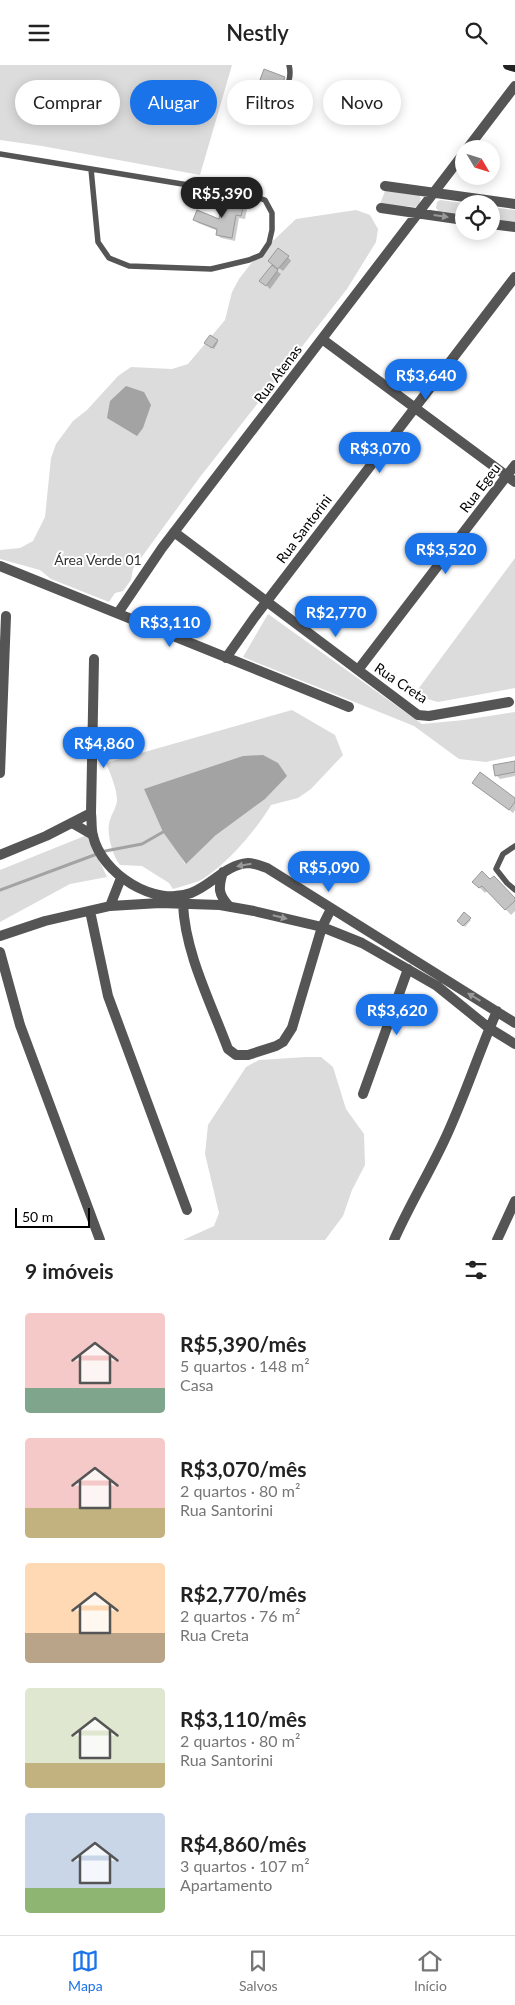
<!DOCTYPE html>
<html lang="pt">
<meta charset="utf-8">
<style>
:root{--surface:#fff;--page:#f6f6f6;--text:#222;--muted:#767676;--line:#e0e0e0;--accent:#1a73e8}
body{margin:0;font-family:Lato,sans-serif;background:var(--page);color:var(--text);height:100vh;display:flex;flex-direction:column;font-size:19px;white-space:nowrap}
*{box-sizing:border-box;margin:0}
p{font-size:16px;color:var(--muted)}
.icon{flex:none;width:28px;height:28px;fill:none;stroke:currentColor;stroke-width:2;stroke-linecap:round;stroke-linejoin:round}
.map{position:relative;height:1175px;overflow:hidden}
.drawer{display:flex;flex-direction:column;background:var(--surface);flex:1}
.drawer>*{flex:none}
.hud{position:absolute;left:15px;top:15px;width:485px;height:45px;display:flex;gap:10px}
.needle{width:32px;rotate:128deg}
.controls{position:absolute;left:455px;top:75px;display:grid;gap:10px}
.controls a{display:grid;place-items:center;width:45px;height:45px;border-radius:50%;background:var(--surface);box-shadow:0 2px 12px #0003;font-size:25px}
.scale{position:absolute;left:15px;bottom:12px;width:75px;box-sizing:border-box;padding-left:5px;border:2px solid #000;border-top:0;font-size:14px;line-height:18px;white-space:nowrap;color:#000;-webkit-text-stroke:4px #fff;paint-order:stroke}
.price{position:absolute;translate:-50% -42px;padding:0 11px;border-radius:18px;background:var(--accent);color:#fff;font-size:16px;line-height:32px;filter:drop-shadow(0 1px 2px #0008)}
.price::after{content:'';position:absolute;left:50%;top:30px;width:15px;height:11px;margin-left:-8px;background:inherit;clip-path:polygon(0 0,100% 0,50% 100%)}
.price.selected{background:#222;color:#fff}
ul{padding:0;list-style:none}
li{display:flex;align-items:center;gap:15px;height:125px;padding:0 25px}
li span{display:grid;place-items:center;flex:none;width:140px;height:100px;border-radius:5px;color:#555}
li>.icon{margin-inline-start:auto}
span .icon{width:60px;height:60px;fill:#fffc;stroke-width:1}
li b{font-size:21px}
h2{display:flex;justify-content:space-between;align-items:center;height:60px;padding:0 25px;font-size:21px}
.pill{padding:0 18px;border-radius:22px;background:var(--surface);box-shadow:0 2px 12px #0003;font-size:18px;line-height:45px}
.pill.selected{background:var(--accent);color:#fff}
header{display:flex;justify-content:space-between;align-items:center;height:65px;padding:0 25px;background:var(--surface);font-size:22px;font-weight:600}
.menu{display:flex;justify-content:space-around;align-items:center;height:70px;border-top:1px solid var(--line);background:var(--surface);font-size:14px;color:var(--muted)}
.menu a{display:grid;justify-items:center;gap:2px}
.menu .selected{color:var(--accent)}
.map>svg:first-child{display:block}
</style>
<header><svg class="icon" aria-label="menu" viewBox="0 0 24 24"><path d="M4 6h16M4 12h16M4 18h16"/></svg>Nestly<svg class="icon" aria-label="search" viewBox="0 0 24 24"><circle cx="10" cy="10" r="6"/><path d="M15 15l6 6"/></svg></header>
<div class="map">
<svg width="515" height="1175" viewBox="0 0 515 1175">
<rect width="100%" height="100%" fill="#fff"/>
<path fill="#dcdcdc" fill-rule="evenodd" d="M 0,0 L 232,0 L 200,110 L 42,81 L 0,75 Z
M 385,126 L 418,129 L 421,133 L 419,140 L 416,142 L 380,139 Z
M 440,135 L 470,139 L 464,139 L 464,151 L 439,147 L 436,143 L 437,137 Z
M 491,142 L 515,145 L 515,159 L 491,155 Z
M 356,145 L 370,150 L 378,164 L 376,177 L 347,224 L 200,412 L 133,504 L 131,515 L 123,526 L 115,528 L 109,537 L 51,514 L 40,505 L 0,494 L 0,485 L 20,483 L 33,476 L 45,452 L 51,393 L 56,379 L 73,356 L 87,345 L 118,311 L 131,302 L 172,304 L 188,299 L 225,255 L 232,227 L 239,214 L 256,192 L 296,154 Z
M 515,493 L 515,623 L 438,637 L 424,633 L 416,627 Z
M 268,549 L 422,659 L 464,655 L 515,647 L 515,691 L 486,697 L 459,694 L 414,661 L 243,592 Z
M 292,645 L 335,670 L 343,690 L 311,724 L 298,733 L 271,740 C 258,763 223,804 199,816 C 191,819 182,821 173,824 L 169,818 L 142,801 L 120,800 C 113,791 107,771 109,759 C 110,751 116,744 117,736 C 117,723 111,711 106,698 ZM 144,724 L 216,770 L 185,799 Z
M 87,770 L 107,812 L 70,819 L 0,857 L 0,805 Z
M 306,992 L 321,992 L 333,1002 L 346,1044 L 364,1069 L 365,1100 L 352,1125 L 343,1151 L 325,1175 L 183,1175 L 214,1161 L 219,1148 L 205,1089 L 208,1060 L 246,1002 L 259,995 Z"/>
<path fill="#a3a3a3" d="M 126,321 L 144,327 L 151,340 L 143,363 L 137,371 L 107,353 L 110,336 Z
M 263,690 L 278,698 L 287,711 L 265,734 L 216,770 L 186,799 L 163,767 L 144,724 L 243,691 Z"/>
<path fill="#0003" d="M 284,13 L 289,19 L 282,35 L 279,34 L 276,50 L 267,48 L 262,43 L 264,28 L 258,23 Z
M 243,140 L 247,144 L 245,154 L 239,153 L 235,176 L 221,173 L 217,170 L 218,166 L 198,158 L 195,154 L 220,156 L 223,150 Z
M 288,192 L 291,196 L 283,206 L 273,199 Z
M 272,202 L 281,209 L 270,224 L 265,219 Z
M 217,276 L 218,277 L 214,284 L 207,279 Z
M 515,697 L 515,711 L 500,714 L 496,710 Z
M 477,721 L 515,735 L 515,745 L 513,748 Z
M 491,815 L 515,835 L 515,846 L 511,850 L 488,825 L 485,828 L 479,822 Z
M 464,849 L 471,855 L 465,862 L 459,856 Z"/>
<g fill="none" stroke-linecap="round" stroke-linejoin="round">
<path stroke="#a3a3a3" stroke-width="3" d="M 105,786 L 142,779 L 163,767
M 0,825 L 97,789"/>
</g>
<path fill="#c4c4c4" stroke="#999" d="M 264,4 L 285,12 L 276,30 L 274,29 L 271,45 L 261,44 L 264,25 L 257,23 Z
M 225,136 L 244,139 L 241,151 L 236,150 L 232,173 L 216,170 L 217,164 L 193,155 L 197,145 L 219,154 L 220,148 L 222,149 Z
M 278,183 L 289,191 L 278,204 L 268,196 Z
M 272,200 L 278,205 L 266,221 L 259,216 Z
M 210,270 L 218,275 L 212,283 L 204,278 Z
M 515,696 L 515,707 L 495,711 L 493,700 Z
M 480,707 L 515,733 L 515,737 L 509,745 L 472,718 Z
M 482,806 L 490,814 L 494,811 L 515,833 L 515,836 L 505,845 L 482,821 L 479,823 L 472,817 Z
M 464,847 L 471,853 L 463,861 L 457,856 Z"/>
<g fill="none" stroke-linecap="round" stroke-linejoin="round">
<path stroke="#555" stroke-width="5.5" d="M 281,31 C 288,21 292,12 289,0
M 0,89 L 249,130 L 265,135 L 272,148 L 272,165 L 269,178 L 261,190 L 249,195 L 211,204 L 129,201 L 109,193 L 98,177 L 91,104
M 515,781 L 503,789 L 496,804 L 507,818 L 515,825"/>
<path stroke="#555" stroke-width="10" d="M 467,84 L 515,21
M 385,121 L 515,139
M 381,143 L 464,155
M 491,159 L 515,162
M 322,274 L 515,417
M 174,467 L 418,650 L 429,651 L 509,637
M 0,501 L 349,642
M 118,548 L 162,483 L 464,88
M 226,593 L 254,553 L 515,212
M 94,594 L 91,748 C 92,756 91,764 93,771 C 102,809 154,842 191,828 C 212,820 225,800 248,798 C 254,798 261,801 267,803 L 515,958
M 358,605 L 515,400
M 0,708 L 6,551
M 72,758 L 93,770
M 0,790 L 46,771 L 91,748
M 223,807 C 218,823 218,830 230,842
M 183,839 C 185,888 211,938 228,984 L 236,990 L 248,990 L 276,981 L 283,977 L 292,963 L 322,862 L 331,844
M 110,841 L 121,813
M 90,846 L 108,931 L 187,1145
M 0,871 L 45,856 L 110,841 L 160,838 L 220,840 L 254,846 L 322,862 L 362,878 L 437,921 L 489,963 L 515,979
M 0,887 L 20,960 L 100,1175
M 363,1029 L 408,904
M 394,1175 C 409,1141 428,1110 444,1076 C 464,1034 478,989 497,946
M 497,1175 L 515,1136"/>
<path stroke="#222" stroke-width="10" d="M 508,0 L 515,2"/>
</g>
<defs><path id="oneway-solid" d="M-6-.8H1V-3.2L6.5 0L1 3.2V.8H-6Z" transform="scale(1.25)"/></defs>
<g fill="#999">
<use href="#oneway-solid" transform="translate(441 151) rotate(8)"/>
<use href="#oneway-solid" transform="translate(244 800) rotate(170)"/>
<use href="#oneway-solid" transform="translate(280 852) rotate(14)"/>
<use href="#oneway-solid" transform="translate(474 932) rotate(-149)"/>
</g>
<g text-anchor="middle" stroke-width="4" stroke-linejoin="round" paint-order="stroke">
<g font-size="14" fill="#000" stroke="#fff">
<text transform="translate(278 309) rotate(-53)" y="5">Rua Atenas</text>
<text transform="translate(480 423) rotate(-53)" y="5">Rua Egeu</text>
<text transform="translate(304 464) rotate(-53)" y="5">Rua Santorini</text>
<text transform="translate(401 618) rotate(34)" y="5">Rua Creta</text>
</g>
<g font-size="14" fill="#333" stroke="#fff">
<text x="98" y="500">Área Verde 01</text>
</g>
</g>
</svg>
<div class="controls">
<a><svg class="needle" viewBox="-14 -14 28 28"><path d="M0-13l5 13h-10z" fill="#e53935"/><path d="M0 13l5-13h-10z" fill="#767676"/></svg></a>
<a><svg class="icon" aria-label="locate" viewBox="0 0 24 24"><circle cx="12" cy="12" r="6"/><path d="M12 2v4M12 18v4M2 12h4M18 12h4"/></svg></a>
</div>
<div class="scale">50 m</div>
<b class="price selected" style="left:222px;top:154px">R$5,390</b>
<b class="price" style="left:426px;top:336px">R$3,640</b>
<b class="price" style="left:380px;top:409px">R$3,070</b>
<b class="price" style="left:446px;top:510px">R$3,520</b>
<b class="price" style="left:336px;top:573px">R$2,770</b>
<b class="price" style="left:170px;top:583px">R$3,110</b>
<b class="price" style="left:104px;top:704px">R$4,860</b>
<b class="price" style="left:329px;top:828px">R$5,090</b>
<b class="price" style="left:397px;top:971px">R$3,620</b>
<div class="hud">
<a class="pill">Comprar</a>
<a class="pill selected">Alugar</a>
<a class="pill">Filtros</a>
<a class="pill">Novo</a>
</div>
</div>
<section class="drawer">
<h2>9 imóveis<svg class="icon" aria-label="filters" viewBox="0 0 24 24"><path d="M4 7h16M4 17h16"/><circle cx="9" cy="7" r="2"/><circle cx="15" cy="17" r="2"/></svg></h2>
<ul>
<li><span style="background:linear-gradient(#f6c9c9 75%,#7fa58c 0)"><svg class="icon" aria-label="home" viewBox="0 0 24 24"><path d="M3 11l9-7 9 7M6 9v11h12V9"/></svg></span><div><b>R$5,390/mês</b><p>5 quartos · 148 m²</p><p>Casa</p></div></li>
<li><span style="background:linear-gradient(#f6c9c9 70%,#c2b280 0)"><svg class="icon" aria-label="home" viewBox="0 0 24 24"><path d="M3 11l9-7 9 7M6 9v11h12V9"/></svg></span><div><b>R$3,070/mês</b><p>2 quartos · 80 m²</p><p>Rua Santorini</p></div></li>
<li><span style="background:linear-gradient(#ffd9b3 70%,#b9a48a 0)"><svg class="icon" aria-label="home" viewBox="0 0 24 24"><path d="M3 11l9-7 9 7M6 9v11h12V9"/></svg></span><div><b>R$2,770/mês</b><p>2 quartos · 76 m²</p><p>Rua Creta</p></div></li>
<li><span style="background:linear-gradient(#dfe7d0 75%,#c2b280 0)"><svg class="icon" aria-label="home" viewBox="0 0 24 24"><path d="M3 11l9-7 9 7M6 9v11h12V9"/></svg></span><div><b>R$3,110/mês</b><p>2 quartos · 80 m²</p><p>Rua Santorini</p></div></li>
<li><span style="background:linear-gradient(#c9d6e8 75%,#8fb573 0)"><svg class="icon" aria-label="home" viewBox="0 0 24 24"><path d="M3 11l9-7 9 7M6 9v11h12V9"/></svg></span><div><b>R$4,860/mês</b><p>3 quartos · 107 m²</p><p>Apartamento</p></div></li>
</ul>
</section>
<nav class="menu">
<a class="selected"><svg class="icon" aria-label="map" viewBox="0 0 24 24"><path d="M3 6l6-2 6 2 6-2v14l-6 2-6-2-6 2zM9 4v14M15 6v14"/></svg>Mapa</a>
<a><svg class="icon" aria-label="saved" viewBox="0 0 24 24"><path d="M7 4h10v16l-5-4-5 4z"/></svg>Salvos</a>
<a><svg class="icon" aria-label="home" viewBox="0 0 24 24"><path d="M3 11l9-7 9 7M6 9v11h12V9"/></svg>Início</a>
</nav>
